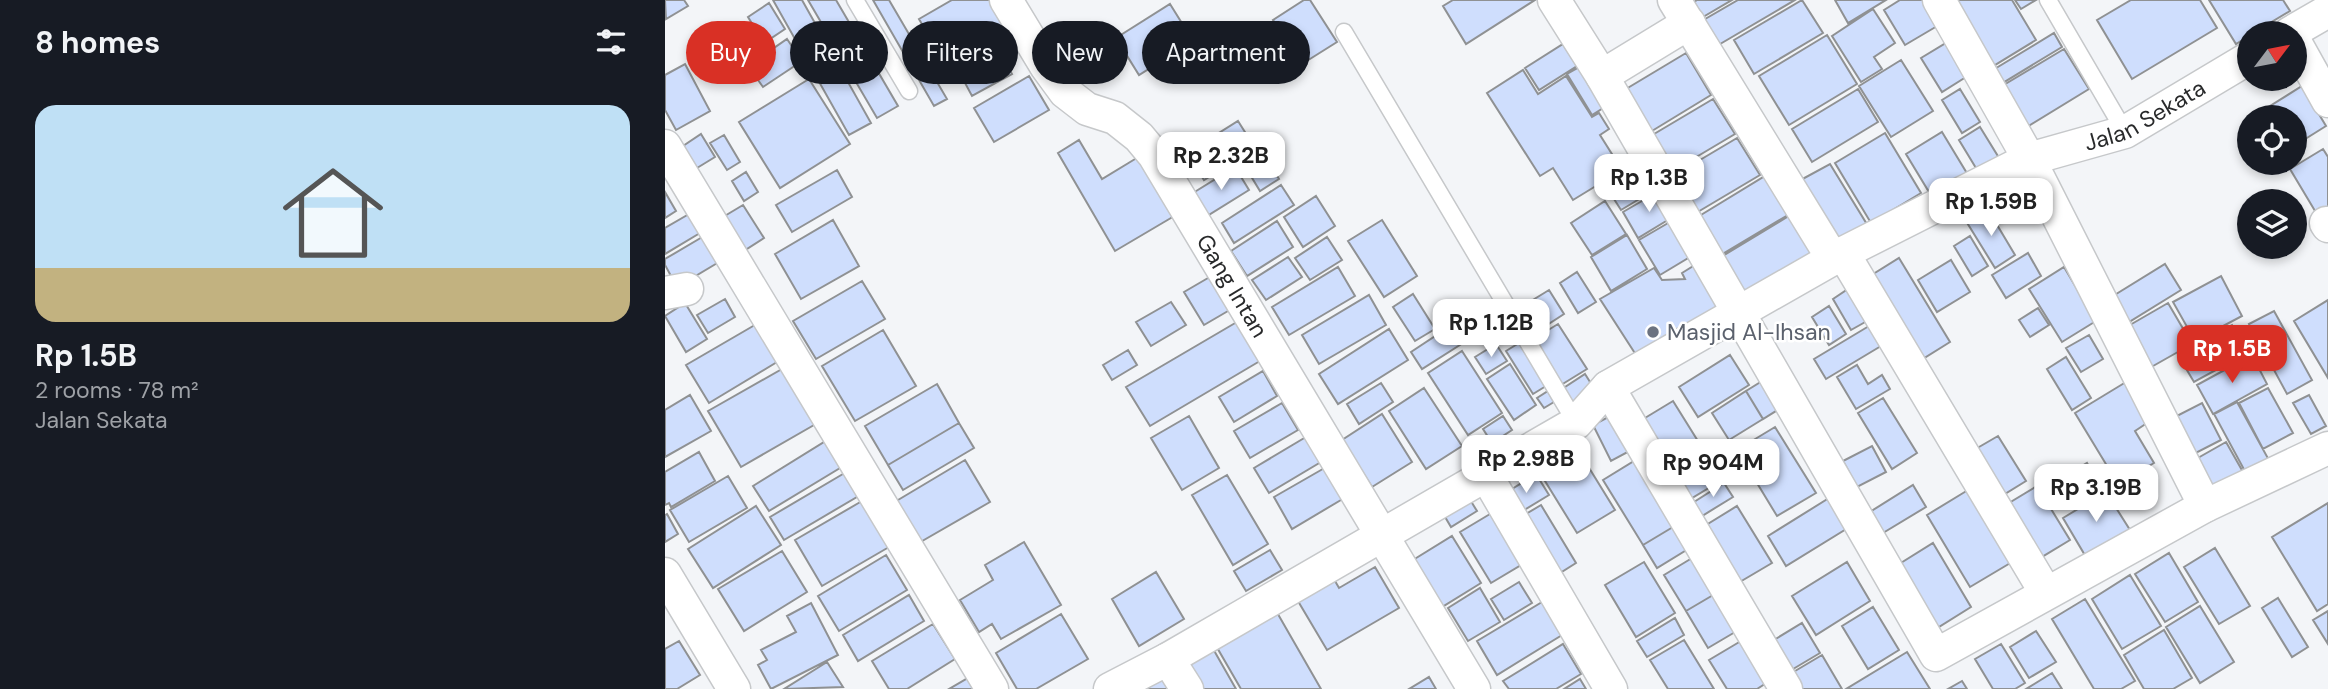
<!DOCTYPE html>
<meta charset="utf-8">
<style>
:root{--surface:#171b24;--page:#242831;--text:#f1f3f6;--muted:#9ea1a6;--accent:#d93025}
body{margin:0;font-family:"DM Sans",sans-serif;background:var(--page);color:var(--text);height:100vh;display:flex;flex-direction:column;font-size:26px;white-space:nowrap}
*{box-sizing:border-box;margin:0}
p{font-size:23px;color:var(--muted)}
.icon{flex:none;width:38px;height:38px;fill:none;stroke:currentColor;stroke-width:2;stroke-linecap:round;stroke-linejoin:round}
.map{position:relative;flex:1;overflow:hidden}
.panel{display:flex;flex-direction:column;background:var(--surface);width:665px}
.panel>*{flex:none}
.banner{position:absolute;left:21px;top:21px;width:665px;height:63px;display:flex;gap:14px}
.needle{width:46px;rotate:58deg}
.tools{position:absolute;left:1572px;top:21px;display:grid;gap:14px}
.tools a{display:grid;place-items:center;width:70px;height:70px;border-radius:50%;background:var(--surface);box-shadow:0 4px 10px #0003;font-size:35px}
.price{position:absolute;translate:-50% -60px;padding:0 16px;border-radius:14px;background:#fff;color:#222;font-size:23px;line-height:46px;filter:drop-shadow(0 2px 4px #0008)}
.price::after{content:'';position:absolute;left:50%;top:42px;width:21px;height:16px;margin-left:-10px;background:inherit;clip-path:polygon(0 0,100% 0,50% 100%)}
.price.on{background:var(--accent);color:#fff}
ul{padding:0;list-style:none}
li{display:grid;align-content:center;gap:14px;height:371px;padding:0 35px}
li span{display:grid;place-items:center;height:217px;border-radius:21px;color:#555}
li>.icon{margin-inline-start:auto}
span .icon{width:126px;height:126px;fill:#fffc;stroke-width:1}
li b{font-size:30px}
h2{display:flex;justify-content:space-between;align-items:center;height:84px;padding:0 35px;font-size:30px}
.tag{padding:0 24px;border-radius:32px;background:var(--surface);box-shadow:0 4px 10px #0003;font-size:24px;line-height:63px}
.tag.on{background:var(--accent);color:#fff}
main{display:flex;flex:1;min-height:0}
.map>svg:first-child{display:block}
</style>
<main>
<section class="panel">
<h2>8 homes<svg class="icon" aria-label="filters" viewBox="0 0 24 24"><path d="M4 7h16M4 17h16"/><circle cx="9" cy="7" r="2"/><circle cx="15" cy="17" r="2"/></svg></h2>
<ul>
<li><span style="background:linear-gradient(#bfe0f5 75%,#c2b280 0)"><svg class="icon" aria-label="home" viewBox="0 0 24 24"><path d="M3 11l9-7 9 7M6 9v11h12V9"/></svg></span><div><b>Rp 1.5B</b><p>2 rooms · 78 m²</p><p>Jalan Sekata</p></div></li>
</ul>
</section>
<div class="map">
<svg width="1663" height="689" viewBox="0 0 1663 689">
<rect width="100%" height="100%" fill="#f3f5f8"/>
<path fill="#cfdefd" stroke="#8f9193" stroke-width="2" d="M 0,0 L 19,0 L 23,6 L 1,19 Z
M 108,0 L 137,0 L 206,123 L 184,135 Z
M 143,0 L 171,0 L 233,106 L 212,118 Z
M 208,0 L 224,0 L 282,99 L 269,106 Z
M 287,0 L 325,0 L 340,24 L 278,60 L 254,19 Z
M 639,0 L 645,0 L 672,42 L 637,64 L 608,20 Z
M 788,0 L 870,0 L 801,44 L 778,6 Z
M 1032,0 L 1067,0 L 1038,17 L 1029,2 Z
M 1073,0 L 1130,0 L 1050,47 L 1035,22 Z
M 1137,0 L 1158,33 L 1089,74 L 1069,40 Z
M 1170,0 L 1221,0 L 1183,23 Z
M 1235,0 L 1266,0 L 1279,22 L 1240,45 L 1219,10 Z
M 1284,0 L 1347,0 L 1371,40 L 1325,68 Z
M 1350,0 L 1371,0 L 1356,9 Z
M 1466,0 L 1535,0 L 1552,28 L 1467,79 L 1432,20 Z
M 1544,0 L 1618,0 L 1625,11 L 1588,33 L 1584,33 L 1584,36 L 1571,44 Z
M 104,3 L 120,29 L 99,43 L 83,17 Z
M 505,4 L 528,41 L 474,75 L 451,38 Z
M 1208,9 L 1230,43 L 1209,57 L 1217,69 L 1196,82 L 1167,36 Z
M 1389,33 L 1397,47 L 1326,90 L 1318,76 Z
M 1162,35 L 1192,84 L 1124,125 L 1094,76 Z
M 122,39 L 137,61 L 98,87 L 83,66 Z
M 1281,43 L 1301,77 L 1277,92 L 1256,58 Z
M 898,44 L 912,66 L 874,90 L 860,68 Z
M 332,46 L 347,74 L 307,96 L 292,68 Z
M 1399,49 L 1424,89 L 1352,133 L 1327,92 Z
M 1021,53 L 1046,95 L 982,134 L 956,92 Z
M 1236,60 L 1268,111 L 1226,137 L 1194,86 Z
M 20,64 L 45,111 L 11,130 L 0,110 L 0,75 Z
M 918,65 L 943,105 L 927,115 L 902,74 Z
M 858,70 L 873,94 L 901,76 L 927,117 L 934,113 L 944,129 L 935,135 L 957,170 L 908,200 L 888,168 L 875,176 L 822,93 Z
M 364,76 L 384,110 L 329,142 L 309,108 Z
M 144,79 L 185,144 L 115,188 L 74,122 Z
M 1637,86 L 1661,126 L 1629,146 L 1629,117 L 1601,117 L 1597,111 Z
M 1193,89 L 1213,122 L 1147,162 L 1127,129 Z
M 1295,89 L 1315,122 L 1297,133 L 1277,100 Z
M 1048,99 L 1070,134 L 1006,172 L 984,137 Z
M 573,121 L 590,148 L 539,180 L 522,153 Z
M 1315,127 L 1339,166 L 1317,178 L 1294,140 Z
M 1277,132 L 1303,175 L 1267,197 L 1241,154 Z
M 1220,133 L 1256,193 L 1206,223 L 1170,163 Z
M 36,134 L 50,157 L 32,168 L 18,146 Z
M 59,135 L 75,162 L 62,170 L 45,143 Z
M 1072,138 L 1095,175 L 1031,213 L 1008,176 Z
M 414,140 L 437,179 L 475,156 L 511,215 L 450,251 L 393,153 Z
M 1658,149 L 1663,157 L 1663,217 L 1656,221 L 1625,169 Z
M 596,151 L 614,179 L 595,191 L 578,163 Z
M 983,164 L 996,186 L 956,210 L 942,188 Z
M 1165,164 L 1203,226 L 1168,246 L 1132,182 Z
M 570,167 L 584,190 L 542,216 L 528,193 Z
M 172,170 L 187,197 L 127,232 L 111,205 Z
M 81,172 L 93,192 L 79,201 L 67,181 Z
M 1100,176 L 1123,215 L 1054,256 L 1031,218 Z
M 616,185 L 629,205 L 569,243 L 557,223 Z
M 996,190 L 1011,215 L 973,238 L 958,212 Z
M 0,192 L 11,211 L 0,218 Z
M 651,196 L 670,226 L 638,247 L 619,217 Z
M 940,201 L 961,234 L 927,255 L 906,223 Z
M 78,205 L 99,238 L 74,254 L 53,220 Z
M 1322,208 L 1350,255 L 1330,268 L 1301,221 Z
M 24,214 L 35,233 L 0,254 L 0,228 Z
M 1127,214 L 1150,251 L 1074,297 L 1051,260 Z
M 1010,219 L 1030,254 L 995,275 L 974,240 Z
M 168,220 L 194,266 L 136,299 L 110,254 Z
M 717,220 L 752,276 L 719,297 L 683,241 Z
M 612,221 L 628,247 L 582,276 L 566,251 Z
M 962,235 L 982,269 L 946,291 L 926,257 Z
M 39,236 L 54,262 L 12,287 L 0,265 L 0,259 Z
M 1305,236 L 1323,266 L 1307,276 L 1289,246 Z
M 662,237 L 677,260 L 645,280 L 630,258 Z
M 1363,253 L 1376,276 L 1341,298 L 1327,275 Z
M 623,257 L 637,277 L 601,300 L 587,280 Z
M 1234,258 L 1285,342 L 1248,365 L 1197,281 Z
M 1038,260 L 1066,307 L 973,358 L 935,299 L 989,268 L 997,280 L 1020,279 L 1017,273 Z
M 1286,260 L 1305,292 L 1272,312 L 1253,280 Z
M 1500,264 L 1516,290 L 1464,322 L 1448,296 Z
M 673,267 L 690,296 L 624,335 L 607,307 Z
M 1399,267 L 1431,321 L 1397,342 L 1364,289 Z
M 555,271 L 575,304 L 539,325 L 519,292 Z
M 912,272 L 931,302 L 913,313 L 895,283 Z
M 1556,276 L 1577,316 L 1530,341 L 1508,302 Z
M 197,281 L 220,319 L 151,359 L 128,321 Z
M 1183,289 L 1202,321 L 1186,330 L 1168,299 Z
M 884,290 L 899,314 L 865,336 L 850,311 Z
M 748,294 L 770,329 L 750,341 L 728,307 Z
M 704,295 L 721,325 L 654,364 L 637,335 Z
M 60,299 L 70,317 L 43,333 L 32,315 Z
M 1663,300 L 1663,378 L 1629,321 Z
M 506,302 L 521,325 L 486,346 L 471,322 Z
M 20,303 L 42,339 L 21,352 L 0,316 Z
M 1503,303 L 1527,344 L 1481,370 L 1458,329 Z
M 1164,306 L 1181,334 L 1164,345 L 1147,317 Z
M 1373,308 L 1384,325 L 1365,337 L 1354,320 Z
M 1609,311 L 1647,380 L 1622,394 L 1584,324 Z
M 577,319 L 600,358 L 485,426 L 461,387 Z
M 95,322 L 117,359 L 44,403 L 21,365 Z
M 893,324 L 922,369 L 896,385 L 867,340 Z
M 787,325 L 798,343 L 757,369 L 746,352 Z
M 1567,325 L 1582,353 L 1529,382 L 1513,355 Z
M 1204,326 L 1216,346 L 1161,379 L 1149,359 Z
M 724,329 L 743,360 L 673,404 L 654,374 Z
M 218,330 L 251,386 L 190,421 L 157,366 Z
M 1424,335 L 1438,359 L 1416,372 L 1401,348 Z
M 854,343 L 881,386 L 868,394 L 841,351 Z
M 831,344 L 842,361 L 821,374 L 810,357 Z
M 463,350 L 472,365 L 447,380 L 438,365 Z
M 797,351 L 837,413 L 803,435 L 763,373 Z
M 1065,355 L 1084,385 L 1033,417 L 1014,387 Z
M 1587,355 L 1602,384 L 1548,414 L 1532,385 Z
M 1401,357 L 1426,398 L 1407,410 L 1382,369 Z
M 845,364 L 871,405 L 849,420 L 822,379 Z
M 124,365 L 156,421 L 76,467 L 43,411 Z
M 1192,365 L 1203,384 L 1217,375 L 1225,389 L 1191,409 L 1172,377 Z
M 598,371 L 612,396 L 569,422 L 554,397 Z
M 920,374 L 932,393 L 906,410 L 894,391 Z
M 1107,375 L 1124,403 L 1098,419 L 1081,391 Z
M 1461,382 L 1485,421 L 1470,431 L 1489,463 L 1453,484 L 1410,413 Z
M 716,383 L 728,402 L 694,424 L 682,404 Z
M 272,384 L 294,423 L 223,465 L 200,426 Z
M 759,388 L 797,446 L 761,469 L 724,411 Z
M 1603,388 L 1628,433 L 1598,449 L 1574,403 Z
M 883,391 L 889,402 L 879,408 L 872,398 Z
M 1081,391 L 1098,419 L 1064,440 L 1047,413 Z
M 25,395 L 46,431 L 0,457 L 0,410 Z
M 1644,395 L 1661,426 L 1646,434 L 1628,403 Z
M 1218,398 L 1252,453 L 1227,469 L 1193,413 Z
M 1008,401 L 1036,446 L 1002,466 L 975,421 Z
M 1572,402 L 1605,462 L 1582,475 L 1549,414 Z
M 617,403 L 633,430 L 585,458 L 569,431 Z
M 1537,403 L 1556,440 L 1521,458 L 1502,421 Z
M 953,412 L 972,447 L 946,461 L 928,425 Z
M 717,414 L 747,462 L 707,487 L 677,440 Z
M 524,416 L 554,468 L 517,490 L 486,438 Z
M 838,416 L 847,430 L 827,443 L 818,429 Z
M 294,423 L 309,448 L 238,490 L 223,465 Z
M 1110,427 L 1151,493 L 1112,516 L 1072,450 Z
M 651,431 L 666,456 L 604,493 L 589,468 Z
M 1333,436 L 1361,481 L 1330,500 L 1302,454 Z
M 164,439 L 180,465 L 104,511 L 88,486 Z
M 1561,442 L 1578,472 L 1542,493 L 1524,463 Z
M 910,445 L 950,510 L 912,533 L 872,468 Z
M 1207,446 L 1221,472 L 1192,487 L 1178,461 Z
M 34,452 L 50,481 L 6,507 L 4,503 L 0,505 L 0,472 Z
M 1040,452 L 1057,480 L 1022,501 L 1006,473 Z
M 974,458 L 1013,524 L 978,545 L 938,480 Z
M 300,460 L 325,502 L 252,544 L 228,503 Z
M 1422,463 L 1435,485 L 1405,503 L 1391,482 Z
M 663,466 L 681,497 L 627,529 L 609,497 Z
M 183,471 L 197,494 L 119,540 L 105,517 Z
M 871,474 L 884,495 L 851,515 L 839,494 Z
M 562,475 L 603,544 L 568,565 L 527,495 Z
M 63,476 L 82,508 L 24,542 L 5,510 Z
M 1059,483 L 1068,497 L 1037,516 L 1029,502 Z
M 1248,485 L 1261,507 L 1213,536 L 1200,515 Z
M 1372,486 L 1405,540 L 1367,563 L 1334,509 Z
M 799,490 L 812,511 L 786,527 L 773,505 Z
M 1303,490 L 1347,562 L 1305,587 L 1262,515 Z
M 1441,492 L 1465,530 L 1421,557 L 1398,518 Z
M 1172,493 L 1191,523 L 1121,566 L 1103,536 Z
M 197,501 L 224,547 L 157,586 L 130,540 Z
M 1663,503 L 1663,604 L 1652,611 L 1607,537 Z
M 876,505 L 911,563 L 887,578 L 851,520 Z
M 91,506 L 116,545 L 48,588 L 23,549 Z
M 1072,506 L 1107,563 L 1068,586 L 1033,530 Z
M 830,511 L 861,562 L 826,583 L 795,532 Z
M 2,514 L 13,534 L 0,542 L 0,515 Z
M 1013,524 L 1028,546 L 992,568 L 978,545 Z
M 787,536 L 816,583 L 777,607 L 748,560 Z
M 359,542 L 396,605 L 336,639 L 327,624 L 314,632 L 295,600 L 328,580 L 320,565 Z
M 1268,543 L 1306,607 L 1269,630 L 1231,566 Z
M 1550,548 L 1585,606 L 1554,624 L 1519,567 Z
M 605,550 L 617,570 L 581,591 L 569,571 Z
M 117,551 L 142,592 L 79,631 L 53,589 Z
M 1037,552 L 1060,588 L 1021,611 L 999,575 Z
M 1504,553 L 1533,602 L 1500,622 L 1470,574 Z
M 221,555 L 242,590 L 174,631 L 153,596 Z
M 979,562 L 1010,613 L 971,637 L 940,585 Z
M 1182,562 L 1205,601 L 1151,635 L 1127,596 Z
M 710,567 L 734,608 L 662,650 L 630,596 L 666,574 L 674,588 Z
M 491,572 L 519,619 L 474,646 L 447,599 Z
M 1465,575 L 1496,626 L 1457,649 L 1427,599 Z
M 854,582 L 867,603 L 839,620 L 826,599 Z
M 815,588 L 835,622 L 803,641 L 783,608 Z
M 1060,588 L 1082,625 L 1043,648 L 1021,611 Z
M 244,595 L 259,621 L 193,661 L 178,635 Z
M 1613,598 L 1643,647 L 1627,657 L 1597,608 Z
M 882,599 L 902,632 L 832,675 L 812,641 Z
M 1420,599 L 1470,681 L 1456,689 L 1429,689 L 1387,619 Z
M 146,603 L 173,655 L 106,689 L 93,665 L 102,660 L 96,650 L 131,632 L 122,616 Z
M 1535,606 L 1569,662 L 1535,683 L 1501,627 Z
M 1208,607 L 1234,650 L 1203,669 L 1177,626 Z
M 610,609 L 656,689 L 576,689 L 550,644 Z
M 1663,611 L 1663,644 L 1648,620 Z
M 396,614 L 423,659 L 371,689 L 352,689 L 331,653 Z
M 1010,618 L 1019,635 L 982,657 L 972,641 Z
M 1137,623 L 1155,653 L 1118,675 L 1099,646 Z
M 268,624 L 290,659 L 242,689 L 224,689 L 207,661 Z
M 1499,630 L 1527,678 L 1508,689 L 1479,689 L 1459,655 Z
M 1371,631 L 1391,662 L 1364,678 L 1345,647 Z
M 1081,638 L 1106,680 L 1092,689 L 1062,689 L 1044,660 Z
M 543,640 L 571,689 L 530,689 L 512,658 Z
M 1019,640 L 1049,689 L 1003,689 L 985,660 Z
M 14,641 L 35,675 L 12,689 L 0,689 L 0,649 Z
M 898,644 L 916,674 L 891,689 L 844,689 L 838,681 Z
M 1336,644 L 1360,683 L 1350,689 L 1328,689 L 1310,659 Z
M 1242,652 L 1265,689 L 1181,689 Z
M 1157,655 L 1177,689 L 1127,689 L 1120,677 Z
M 162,662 L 178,687 L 119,689 Z
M 501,673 L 511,689 L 475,689 Z
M 1387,673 L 1397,689 L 1361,689 Z
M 764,677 L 771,689 L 744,689 Z
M 303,678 L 309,689 L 284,689 Z
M 915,679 L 921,689 L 899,689 Z
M 1297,681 L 1302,689 L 1283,689 Z"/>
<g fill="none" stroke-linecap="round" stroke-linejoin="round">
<g stroke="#c6c8ca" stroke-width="19">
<path id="lane" d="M 190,0 L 244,91
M 1383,0 L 1460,132
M 679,32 L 911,423"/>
</g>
<g stroke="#c6c8ca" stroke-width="35">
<g id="street">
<path id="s1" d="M 341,0 L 381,66 L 400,92 L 422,109 L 450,118 L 474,137 L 489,155 L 809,689"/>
<path d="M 889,0 L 937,76 L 1271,655 L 1540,506 L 1663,448"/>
<path d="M 1009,0 L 1168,259"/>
<path d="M 1274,0 L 1364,159 L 1540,506"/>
<path d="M 1625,33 L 1663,11"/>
<path d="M 1629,40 L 1663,101"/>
<path d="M 937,76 L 1024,23"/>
<path d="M 0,146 L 327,689"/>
<path d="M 1661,223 L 1663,226"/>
<path d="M 1178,253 L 1381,593"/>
<path d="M 0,293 L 22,289"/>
<path d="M 943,387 L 1121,689"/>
<path d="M 821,475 L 946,689"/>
<path d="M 0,574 L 69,689"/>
<path d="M 503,659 L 522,689"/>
<path id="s2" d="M 445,689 L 503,659 L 911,423 L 943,387 L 1178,253 L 1364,159 L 1460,132 L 1584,58"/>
</g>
</g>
<use href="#lane" stroke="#fff" stroke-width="16"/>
<use href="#street" stroke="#fff" stroke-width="32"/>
</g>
<circle fill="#6b7280" stroke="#fff" stroke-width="2.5" cx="988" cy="332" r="7"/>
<g text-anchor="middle" stroke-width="5" stroke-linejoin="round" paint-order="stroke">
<g font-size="23" fill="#292a2b" stroke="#fff">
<text dy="8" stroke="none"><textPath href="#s2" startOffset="1188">Jalan Sekata</textPath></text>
<text dy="8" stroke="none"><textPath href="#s1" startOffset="373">Gang Intan</textPath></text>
</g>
<g font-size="23" fill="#5b616d" stroke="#fff" text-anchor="start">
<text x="1002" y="340">Masjid Al-Ihsan</text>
</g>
</g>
</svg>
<div class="tools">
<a><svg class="needle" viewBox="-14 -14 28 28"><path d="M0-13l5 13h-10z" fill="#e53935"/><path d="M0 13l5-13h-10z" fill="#9ea1a6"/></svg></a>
<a><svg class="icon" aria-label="locate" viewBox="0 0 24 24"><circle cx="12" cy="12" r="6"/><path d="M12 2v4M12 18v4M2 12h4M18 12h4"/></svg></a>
<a><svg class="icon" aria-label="layers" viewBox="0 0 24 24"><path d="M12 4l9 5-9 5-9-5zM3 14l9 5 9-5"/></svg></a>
</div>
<b class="price" style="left:556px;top:192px">Rp 2.32B</b>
<b class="price" style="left:984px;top:214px">Rp 1.3B</b>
<b class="price" style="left:1326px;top:238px">Rp 1.59B</b>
<b class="price" style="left:826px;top:359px">Rp 1.12B</b>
<b class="price on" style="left:1567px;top:385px">Rp 1.5B</b>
<b class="price" style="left:861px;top:495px">Rp 2.98B</b>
<b class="price" style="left:1048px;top:499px">Rp 904M</b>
<b class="price" style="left:1431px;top:524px">Rp 3.19B</b>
<div class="banner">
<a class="tag on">Buy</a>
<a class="tag">Rent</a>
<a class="tag">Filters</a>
<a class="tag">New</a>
<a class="tag">Apartment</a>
</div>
</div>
</main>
